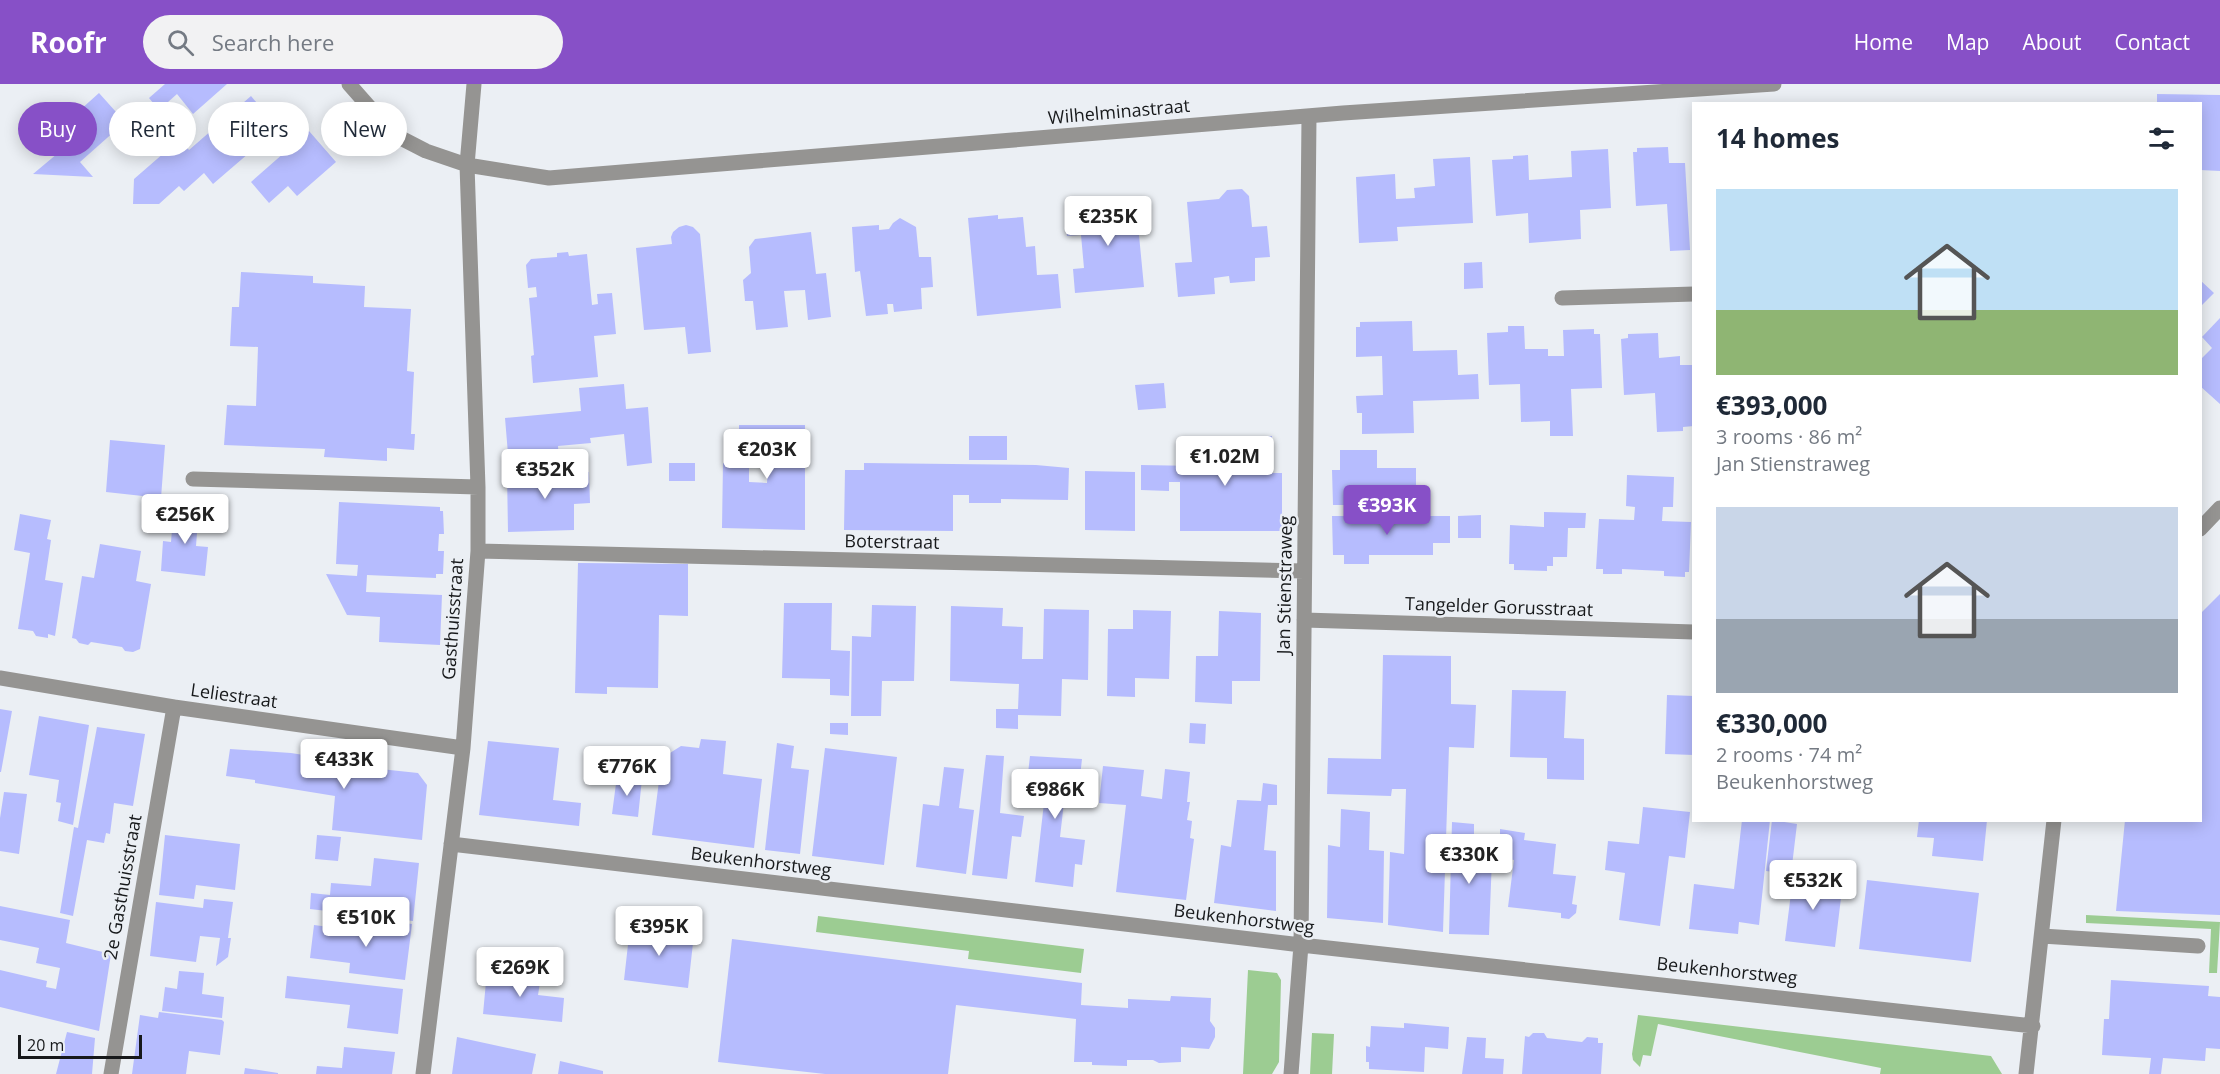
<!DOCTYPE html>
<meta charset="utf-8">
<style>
:root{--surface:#fff;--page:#f2f2f3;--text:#1f2937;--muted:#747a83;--accent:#8750c7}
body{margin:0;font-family:"Open Sans",sans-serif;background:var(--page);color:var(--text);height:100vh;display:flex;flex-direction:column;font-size:22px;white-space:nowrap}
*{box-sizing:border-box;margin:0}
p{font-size:20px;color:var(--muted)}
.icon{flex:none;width:33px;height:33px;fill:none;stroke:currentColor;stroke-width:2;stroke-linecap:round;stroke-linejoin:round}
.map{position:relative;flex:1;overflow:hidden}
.side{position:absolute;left:1692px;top:18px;width:510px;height:720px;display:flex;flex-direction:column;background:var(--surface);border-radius:0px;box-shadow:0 3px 15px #0003}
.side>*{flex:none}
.banner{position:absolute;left:18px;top:18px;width:570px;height:54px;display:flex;gap:12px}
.scale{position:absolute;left:18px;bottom:15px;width:124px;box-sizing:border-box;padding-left:6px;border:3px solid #17191b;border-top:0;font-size:16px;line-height:21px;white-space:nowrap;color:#17191b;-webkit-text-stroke:4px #ebeff4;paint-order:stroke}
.price{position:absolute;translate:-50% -51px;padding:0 14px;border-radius:6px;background:#fff;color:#222;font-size:20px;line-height:39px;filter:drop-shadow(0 2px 3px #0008)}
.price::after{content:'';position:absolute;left:50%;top:36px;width:18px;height:14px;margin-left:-9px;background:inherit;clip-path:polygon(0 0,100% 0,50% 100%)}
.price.current{background:var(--accent);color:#fff}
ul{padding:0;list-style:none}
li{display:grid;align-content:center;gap:12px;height:318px;padding:0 24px}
li span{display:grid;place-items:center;height:186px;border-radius:0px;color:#555}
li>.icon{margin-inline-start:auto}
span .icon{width:108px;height:108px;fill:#fffc;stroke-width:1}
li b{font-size:26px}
h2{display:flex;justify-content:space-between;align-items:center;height:72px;padding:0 24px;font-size:26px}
.tag{padding:0 21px;border-radius:27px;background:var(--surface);box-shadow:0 3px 15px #0003;font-size:21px;line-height:54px}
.tag.current{background:var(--accent);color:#fff}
header{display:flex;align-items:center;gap:36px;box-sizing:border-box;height:84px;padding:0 30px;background:var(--accent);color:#fff}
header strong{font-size:28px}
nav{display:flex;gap:33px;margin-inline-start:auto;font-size:21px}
.search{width:420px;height:54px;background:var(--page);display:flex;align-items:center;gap:15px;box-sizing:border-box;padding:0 21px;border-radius:33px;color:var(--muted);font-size:22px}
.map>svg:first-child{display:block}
</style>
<header>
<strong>Roofr</strong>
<div class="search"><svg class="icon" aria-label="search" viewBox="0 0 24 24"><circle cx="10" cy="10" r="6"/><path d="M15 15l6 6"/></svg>Search here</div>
<nav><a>Home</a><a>Map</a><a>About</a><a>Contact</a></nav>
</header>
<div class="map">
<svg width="2220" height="990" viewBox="0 0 2220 990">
<rect width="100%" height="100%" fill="#ebeff4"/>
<path fill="#9ccc92" d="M 2086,831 L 2220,838 L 2217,889 L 2209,889 L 2211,845 L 2086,839 Z
M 818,832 L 1084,865 L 1081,889 L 968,875 L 969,867 L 816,848 Z
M 1248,886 L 1277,889 L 1281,896 L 1279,978 L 1272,990 L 1243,990 Z
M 1638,931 L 1991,972 L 2002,990 L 1880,990 L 1881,984 L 1658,940 L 1651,972 L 1643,971 L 1640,983 L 1633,976 L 1632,970 Z
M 1312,949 L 1334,950 L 1332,990 L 1310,990 Z"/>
<path fill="#b6bcfe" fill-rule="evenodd" d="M 165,0 L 227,0 L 193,30 L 177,10 L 159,26 L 149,14 Z
M 99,9 L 125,38 L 80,78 L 93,93 L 33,90 L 82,49 L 70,35 Z
M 2157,10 L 2220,11 L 2220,87 L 2200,86 L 2200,20 L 2157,20 Z
M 251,12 L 278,44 L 213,100 L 204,89 L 184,107 L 179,102 L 159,120 L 133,120 L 134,95 L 180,55 L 189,66 Z
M 309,47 L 336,78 L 297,112 L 288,102 L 269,119 L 251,98 Z
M 1668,63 L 1669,79 L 1685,79 L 1690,166 L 1670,167 L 1667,120 L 1636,122 L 1633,68 L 1637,68 L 1637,64 Z
M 1608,65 L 1611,124 L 1580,126 L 1581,155 L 1529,159 L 1528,129 L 1496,132 L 1492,76 L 1513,75 L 1513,72 L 1528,71 L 1529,96 L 1572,93 L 1571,67 Z
M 1470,73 L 1473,139 L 1397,143 L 1398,157 L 1359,159 L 1356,93 L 1395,90 L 1396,115 L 1415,114 L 1414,104 L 1435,102 L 1433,75 Z
M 1242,105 L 1249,112 L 1252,143 L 1267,142 L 1270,173 L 1255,174 L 1255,197 L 1230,199 L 1229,192 L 1214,194 L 1215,210 L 1178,213 L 1175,179 L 1192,178 L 1187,118 L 1219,115 L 1227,106 Z
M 1129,115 L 1130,120 L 1136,120 L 1144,203 L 1075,209 L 1073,185 L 1084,184 L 1081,151 L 1067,152 L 1065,135 L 1072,127 L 1112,122 L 1111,116 Z
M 998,131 L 998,135 L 1023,133 L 1026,163 L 1035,162 L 1037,191 L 1058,190 L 1061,224 L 977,232 L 968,134 Z
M 900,134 L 916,143 L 919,173 L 931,173 L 933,203 L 921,204 L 922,225 L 894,228 L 893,220 L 887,220 L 888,230 L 866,232 L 860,187 L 855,188 L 852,143 L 879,141 L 879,146 L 889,145 L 893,139 Z
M 686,141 L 693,143 L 700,150 L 711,268 L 688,270 L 685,243 L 644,246 L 636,164 L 672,160 L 671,153 L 673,148 L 679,143 Z
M 811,148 L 816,190 L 826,189 L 831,233 L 808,236 L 805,206 L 784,207 L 788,243 L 756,246 L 753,217 L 745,217 L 743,196 L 751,189 L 749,163 L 755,155 Z
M 568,168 L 569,172 L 587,170 L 592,221 L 598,220 L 597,210 L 612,209 L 616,250 L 594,252 L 598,293 L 533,299 L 531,272 L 534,271 L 529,214 L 537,213 L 536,203 L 528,204 L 526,181 L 531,175 L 557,173 L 557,169 Z
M 1482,178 L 1483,204 L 1464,205 L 1464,179 Z
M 241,188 L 313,192 L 313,199 L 365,202 L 364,223 L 411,225 L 407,287 L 414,288 L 411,350 L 415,350 L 414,366 L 387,364 L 387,377 L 324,373 L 325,365 L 224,361 L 227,321 L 256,322 L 258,263 L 230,262 L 232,223 L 239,223 Z
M 2200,196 L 2214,209 L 2200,223 Z
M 2220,234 L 2220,320 L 2200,302 L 2200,276 L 2212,264 L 2202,253 Z
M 1412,237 L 1413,267 L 1457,266 L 1458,291 L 1478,290 L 1479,315 L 1413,317 L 1414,349 L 1362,350 L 1362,329 L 1357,329 L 1356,312 L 1383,311 L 1382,272 L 1356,273 L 1356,243 L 1360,243 L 1360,238 Z
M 1508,242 L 1524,242 L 1525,265 L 1548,265 L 1548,272 L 1564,272 L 1563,246 L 1594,245 L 1594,250 L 1600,250 L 1602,304 L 1571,305 L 1573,352 L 1550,352 L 1550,337 L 1521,338 L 1520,300 L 1489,301 L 1487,249 L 1508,248 Z
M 1658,249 L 1659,274 L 1680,272 L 1680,281 L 1694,281 L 1694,342 L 1683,343 L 1683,347 L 1657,348 L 1655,309 L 1624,311 L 1621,255 L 1628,254 L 1628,250 Z
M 1164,299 L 1166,324 L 1138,326 L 1135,301 Z
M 624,300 L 626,325 L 648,323 L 652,379 L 627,382 L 624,350 L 590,354 L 591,359 L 558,362 L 559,377 L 509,382 L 505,334 L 581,327 L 579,304 Z
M 739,341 L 805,341 L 805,446 L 722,444 L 723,379 L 739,380 ZM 749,380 L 768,380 L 767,399 L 749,398 Z
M 969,352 L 1007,352 L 1007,376 L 969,376 Z
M 1217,352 L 1272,352 L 1272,389 L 1282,389 L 1282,447 L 1180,447 L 1180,398 L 1169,398 L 1169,407 L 1141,406 L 1141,381 L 1197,382 L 1198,363 L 1217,363 Z
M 110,356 L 165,361 L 161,414 L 106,408 Z
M 1340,366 L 1377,366 L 1377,384 L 1416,384 L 1416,421 L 1333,421 L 1332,386 L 1340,386 Z
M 669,379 L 695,379 L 695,397 L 669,397 Z
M 864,379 L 1036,381 L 1069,384 L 1068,416 L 1001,415 L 1001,419 L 969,419 L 969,411 L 953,411 L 953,447 L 844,446 L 845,386 L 864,386 Z
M 1085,387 L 1135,388 L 1135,447 L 1085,446 Z
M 534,388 L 589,388 L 590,419 L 574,420 L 574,446 L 508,448 L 507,389 Z
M 1627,391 L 1674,393 L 1673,423 L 1663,423 L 1662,437 L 1691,438 L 1689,488 L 1685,488 L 1685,493 L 1664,492 L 1664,487 L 1642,486 L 1622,485 L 1622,490 L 1603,490 L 1603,485 L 1596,485 L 1599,435 L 1634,436 L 1635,423 L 1626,422 Z
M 339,418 L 440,423 L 440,427 L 443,427 L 444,450 L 439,450 L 438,467 L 444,467 L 443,490 L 436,490 L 436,494 L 367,491 L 366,508 L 442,511 L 440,561 L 379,558 L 380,533 L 347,531 L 326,490 L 357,492 L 358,481 L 336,480 Z
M 174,421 L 199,423 L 196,462 L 208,463 L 205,492 L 161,487 L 163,457 L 171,458 Z
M 1544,428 L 1586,429 L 1585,444 L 1568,444 L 1567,473 L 1553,473 L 1553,482 L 1547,482 L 1547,487 L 1514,486 L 1514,480 L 1509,480 L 1510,441 L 1544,443 Z
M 20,430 L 51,436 L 47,455 L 51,456 L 45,496 L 63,499 L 55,552 L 48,550 L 48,554 L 36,552 L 33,547 L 18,545 L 30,469 L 14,466 Z
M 1481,431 L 1481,454 L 1458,454 L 1458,432 Z
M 1332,432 L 1450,432 L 1450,459 L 1433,459 L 1433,471 L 1369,471 L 1369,480 L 1344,480 L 1344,471 L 1333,471 Z
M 100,460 L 141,467 L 136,497 L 151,500 L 140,565 L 133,568 L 125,567 L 122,563 L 91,558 L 88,561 L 79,559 L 76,555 L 72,554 L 82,492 L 94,494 Z
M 578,479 L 688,480 L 688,532 L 659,531 L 658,604 L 607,603 L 607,610 L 575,609 Z
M 2220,510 L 2220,831 L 2116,827 L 2125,736 L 2200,736 L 2200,530 Z
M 784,519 L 832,519 L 831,566 L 850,567 L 849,612 L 830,611 L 830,595 L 782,594 Z
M 872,521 L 916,522 L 914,597 L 882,597 L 881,632 L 851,632 L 852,552 L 871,553 Z
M 951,522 L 1003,524 L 1002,542 L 1023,543 L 1022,575 L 1043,575 L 1044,525 L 1089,526 L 1088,596 L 1062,595 L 1061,632 L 1018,631 L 1018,645 L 996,644 L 996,625 L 1018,625 L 1019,600 L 950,597 Z
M 1133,526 L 1171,527 L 1169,595 L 1135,594 L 1135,613 L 1107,612 L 1108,545 L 1133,545 Z
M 1219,527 L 1261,529 L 1260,597 L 1232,597 L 1232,620 L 1195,618 L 1196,572 L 1218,572 Z
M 1383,571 L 1451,572 L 1451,620 L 1476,621 L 1474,664 L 1449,663 L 1443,848 L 1388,841 L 1390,768 L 1404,770 L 1406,705 L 1392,705 L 1391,712 L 1327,710 L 1328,674 L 1381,675 Z
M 1512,606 L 1566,607 L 1564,654 L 1584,655 L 1584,696 L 1547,695 L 1547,674 L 1510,673 Z
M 1667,611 L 1694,612 L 1694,671 L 1665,670 Z
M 0,625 L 12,627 L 1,688 L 0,688 Z
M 39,632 L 89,641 L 73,741 L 58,737 L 61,719 L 56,718 L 59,696 L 29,691 Z
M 830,639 L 848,639 L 848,651 L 830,650 Z
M 1190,639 L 1206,640 L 1205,660 L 1189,659 Z
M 97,643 L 145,650 L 133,722 L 114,719 L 110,750 L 106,749 L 104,759 L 87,756 L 73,832 L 60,829 L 74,743 L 78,744 Z
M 701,655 L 726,657 L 723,690 L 762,695 L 754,764 L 652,751 L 662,674 L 681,662 L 699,664 Z
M 488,657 L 559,664 L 553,716 L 581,719 L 579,742 L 479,731 Z
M 777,659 L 794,662 L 791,684 L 809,686 L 800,770 L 765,766 Z
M 825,664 L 897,673 L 884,781 L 812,772 Z
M 230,665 L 291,669 L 342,677 L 342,679 L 371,684 L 418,689 L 427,701 L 422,756 L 332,746 L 335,712 L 255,699 L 255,696 L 226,692 Z
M 986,671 L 1004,672 L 1000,729 L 1024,732 L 1021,753 L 1012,752 L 1007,795 L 972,791 Z
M 1030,672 L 1082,675 L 1080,693 L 1067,692 L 1060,753 L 1085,756 L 1082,781 L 1075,780 L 1073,803 L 1035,798 L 1045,710 L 1026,707 Z
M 1103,682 L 1144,686 L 1141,712 L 1162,715 L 1165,685 L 1190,688 L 1187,718 L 1190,718 L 1187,736 L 1192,737 L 1190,754 L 1194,755 L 1186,816 L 1116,808 L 1126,721 L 1099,719 Z
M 944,683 L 964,685 L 959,724 L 974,726 L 966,790 L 916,783 L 923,720 L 939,722 Z
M 617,692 L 642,695 L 638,733 L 612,730 Z
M 1263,699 L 1277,701 L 1277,721 L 1268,721 L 1264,766 L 1276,767 L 1276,827 L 1214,819 L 1221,761 L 1231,763 L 1237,716 L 1261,717 Z
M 4,708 L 27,710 L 19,770 L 0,767 L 0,734 Z
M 1643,723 L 1690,728 L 1685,774 L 1669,772 L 1660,842 L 1619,836 L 1625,789 L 1605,786 L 1608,757 L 1639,760 Z
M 1341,725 L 1370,728 L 1369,766 L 1384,767 L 1383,839 L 1327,834 L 1328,761 L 1340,763 Z
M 1742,736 L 1770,736 L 1759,841 L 1739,838 L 1738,850 L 1689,845 L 1694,800 L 1734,805 Z
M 1772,736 L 1797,740 L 1791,790 L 1766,787 Z
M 1919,736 L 1987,736 L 1983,777 L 1932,772 L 1934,754 L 1917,753 Z
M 1452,738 L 1474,740 L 1474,774 L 1492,774 L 1489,851 L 1449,850 Z
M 1500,745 L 1525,749 L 1524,756 L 1556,760 L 1553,790 L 1576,792 L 1572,820 L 1577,821 L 1576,829 L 1569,835 L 1561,834 L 1561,829 L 1508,823 L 1514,776 L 1500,774 Z
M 165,751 L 240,760 L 235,806 L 196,801 L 194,815 L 159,811 Z
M 317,751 L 341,753 L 338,777 L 315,775 Z
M 374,774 L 419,779 L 413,837 L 310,825 L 311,809 L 330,811 L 331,799 L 371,802 Z
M 1799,785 L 1829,788 L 1827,813 L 1841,814 L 1835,863 L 1785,857 L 1791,809 L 1796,809 Z
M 1867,796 L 1979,809 L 1971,878 L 1859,865 Z
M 204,815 L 233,818 L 228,854 L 231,854 L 228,873 L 216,882 L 220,854 L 200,852 L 196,878 L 150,872 L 156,818 L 203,824 Z
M 0,822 L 70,836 L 66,859 L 111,870 L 99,947 L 0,923 L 0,886 L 47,897 L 46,903 L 56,905 L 60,884 L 36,879 L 39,864 L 0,856 Z
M 360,834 L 412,840 L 405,896 L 349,889 L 350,879 L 310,874 L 314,841 L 359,847 Z
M 630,843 L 694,850 L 688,904 L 624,896 Z
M 732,855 L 1082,899 L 1081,921 L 1128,924 L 1128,915 L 1170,917 L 1171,912 L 1211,914 L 1210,937 L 1215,944 L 1215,953 L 1209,965 L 1181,963 L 1181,978 L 1159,979 L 1153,976 L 1127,976 L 1127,982 L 1092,981 L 1092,978 L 1074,978 L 1076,935 L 956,921 L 948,990 L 825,990 L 718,978 Z
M 179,887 L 204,889 L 202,910 L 224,913 L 222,934 L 162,927 L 165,903 L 177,905 Z
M 487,887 L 541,892 L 538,911 L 564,914 L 562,938 L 483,930 Z
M 287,892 L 403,905 L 398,950 L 347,944 L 350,921 L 285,914 Z
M 2111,896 L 2209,902 L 2208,912 L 2220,913 L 2220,965 L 2206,964 L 2205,977 L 2163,974 L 2161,990 L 2149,990 L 2151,974 L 2102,971 L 2104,935 L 2109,935 Z
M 159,928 L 222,936 L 224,938 L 220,971 L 189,967 L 186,990 L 132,990 L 140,931 L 158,934 Z
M 1404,939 L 1449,943 L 1448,965 L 1425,963 L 1424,988 L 1369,985 L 1369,978 L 1366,978 L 1366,962 L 1370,963 L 1371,942 L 1404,944 Z
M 67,948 L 95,954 L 92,990 L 56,990 Z
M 1533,949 L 1544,949 L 1547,954 L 1582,958 L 1587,953 L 1598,954 L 1598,959 L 1603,959 L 1601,990 L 1522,990 L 1525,952 L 1529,953 Z
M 457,953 L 536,970 L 532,990 L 452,990 Z
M 1467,953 L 1486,954 L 1485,974 L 1504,975 L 1503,990 L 1462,990 Z
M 344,963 L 395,968 L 392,990 L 316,990 L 317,982 L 342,984 Z
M 560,977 L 603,987 L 603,990 L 558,990 Z
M 245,984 L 278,989 L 278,990 L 244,990 Z"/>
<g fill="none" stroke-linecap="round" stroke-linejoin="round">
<path stroke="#959492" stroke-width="15" d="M 349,0 L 393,50 L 426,67 L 467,81 L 549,94 L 1343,29 L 1774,0
M 1562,214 L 1694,210
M 193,395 L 478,403
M 2200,445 L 2220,424
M 478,467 L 1304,487
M 1304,536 L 1694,548
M 0,594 L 174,623 L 463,664
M 451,760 L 1301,861 L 2033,942
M 2042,852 L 2198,862
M 111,990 L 174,623
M 423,990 L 463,664 L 478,467 L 478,403 L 467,81 L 474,0
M 1291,990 L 1301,861 L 1309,33
M 2026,990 L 2054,736"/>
</g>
<g text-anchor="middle" stroke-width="5" stroke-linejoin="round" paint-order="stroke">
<g font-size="18" fill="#17191b" stroke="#ebeff4">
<text transform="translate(1119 28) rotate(-5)" y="6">Wilhelminastraat</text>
<text transform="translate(892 458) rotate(1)" y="6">Boterstraat</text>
<text transform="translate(1285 501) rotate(-89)" y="6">Jan Stienstraweg</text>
<text transform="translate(1499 523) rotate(2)" y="6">Tangelder Gorusstraat</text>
<text transform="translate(453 535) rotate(-86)" y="6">Gasthuisstraat</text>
<text transform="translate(234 612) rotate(8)" y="6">Leliestraat</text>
<text transform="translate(761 778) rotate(7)" y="6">Beukenhorstweg</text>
<text transform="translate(123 803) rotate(-80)" y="6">2e Gasthuisstraat</text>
<text transform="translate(1244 835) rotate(7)" y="6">Beukenhorstweg</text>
<text transform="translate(1727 887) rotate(6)" y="6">Beukenhorstweg</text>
</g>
</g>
</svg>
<div class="scale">20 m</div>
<b class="price" style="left:1108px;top:163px">€235K</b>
<b class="price" style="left:767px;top:396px">€203K</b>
<b class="price" style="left:1225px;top:403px">€1.02M</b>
<b class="price" style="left:545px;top:416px">€352K</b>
<b class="price current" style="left:1387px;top:452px">€393K</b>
<b class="price" style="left:185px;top:461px">€256K</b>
<b class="price" style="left:344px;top:706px">€433K</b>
<b class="price" style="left:627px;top:713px">€776K</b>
<b class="price" style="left:1055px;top:736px">€986K</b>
<b class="price" style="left:1469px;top:801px">€330K</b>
<b class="price" style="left:1813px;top:827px">€532K</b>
<b class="price" style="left:366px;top:864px">€510K</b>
<b class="price" style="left:659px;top:873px">€395K</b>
<b class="price" style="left:520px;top:914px">€269K</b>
<div class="banner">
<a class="tag current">Buy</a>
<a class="tag">Rent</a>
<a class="tag">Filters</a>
<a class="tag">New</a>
</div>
<section class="side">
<h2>14 homes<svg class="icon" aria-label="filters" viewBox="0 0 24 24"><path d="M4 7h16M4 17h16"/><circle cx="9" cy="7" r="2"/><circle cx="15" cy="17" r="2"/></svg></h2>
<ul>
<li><span style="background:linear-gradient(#bfe0f5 65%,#8fb573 0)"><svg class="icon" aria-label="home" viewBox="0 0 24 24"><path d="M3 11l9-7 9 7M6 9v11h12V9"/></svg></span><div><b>€393,000</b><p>3 rooms · 86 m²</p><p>Jan Stienstraweg</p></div></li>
<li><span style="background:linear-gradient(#c9d6e8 60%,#9aa5b1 0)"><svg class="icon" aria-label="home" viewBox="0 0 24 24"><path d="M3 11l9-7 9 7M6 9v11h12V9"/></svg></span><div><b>€330,000</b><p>2 rooms · 74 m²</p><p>Beukenhorstweg</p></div></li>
</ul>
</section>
</div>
